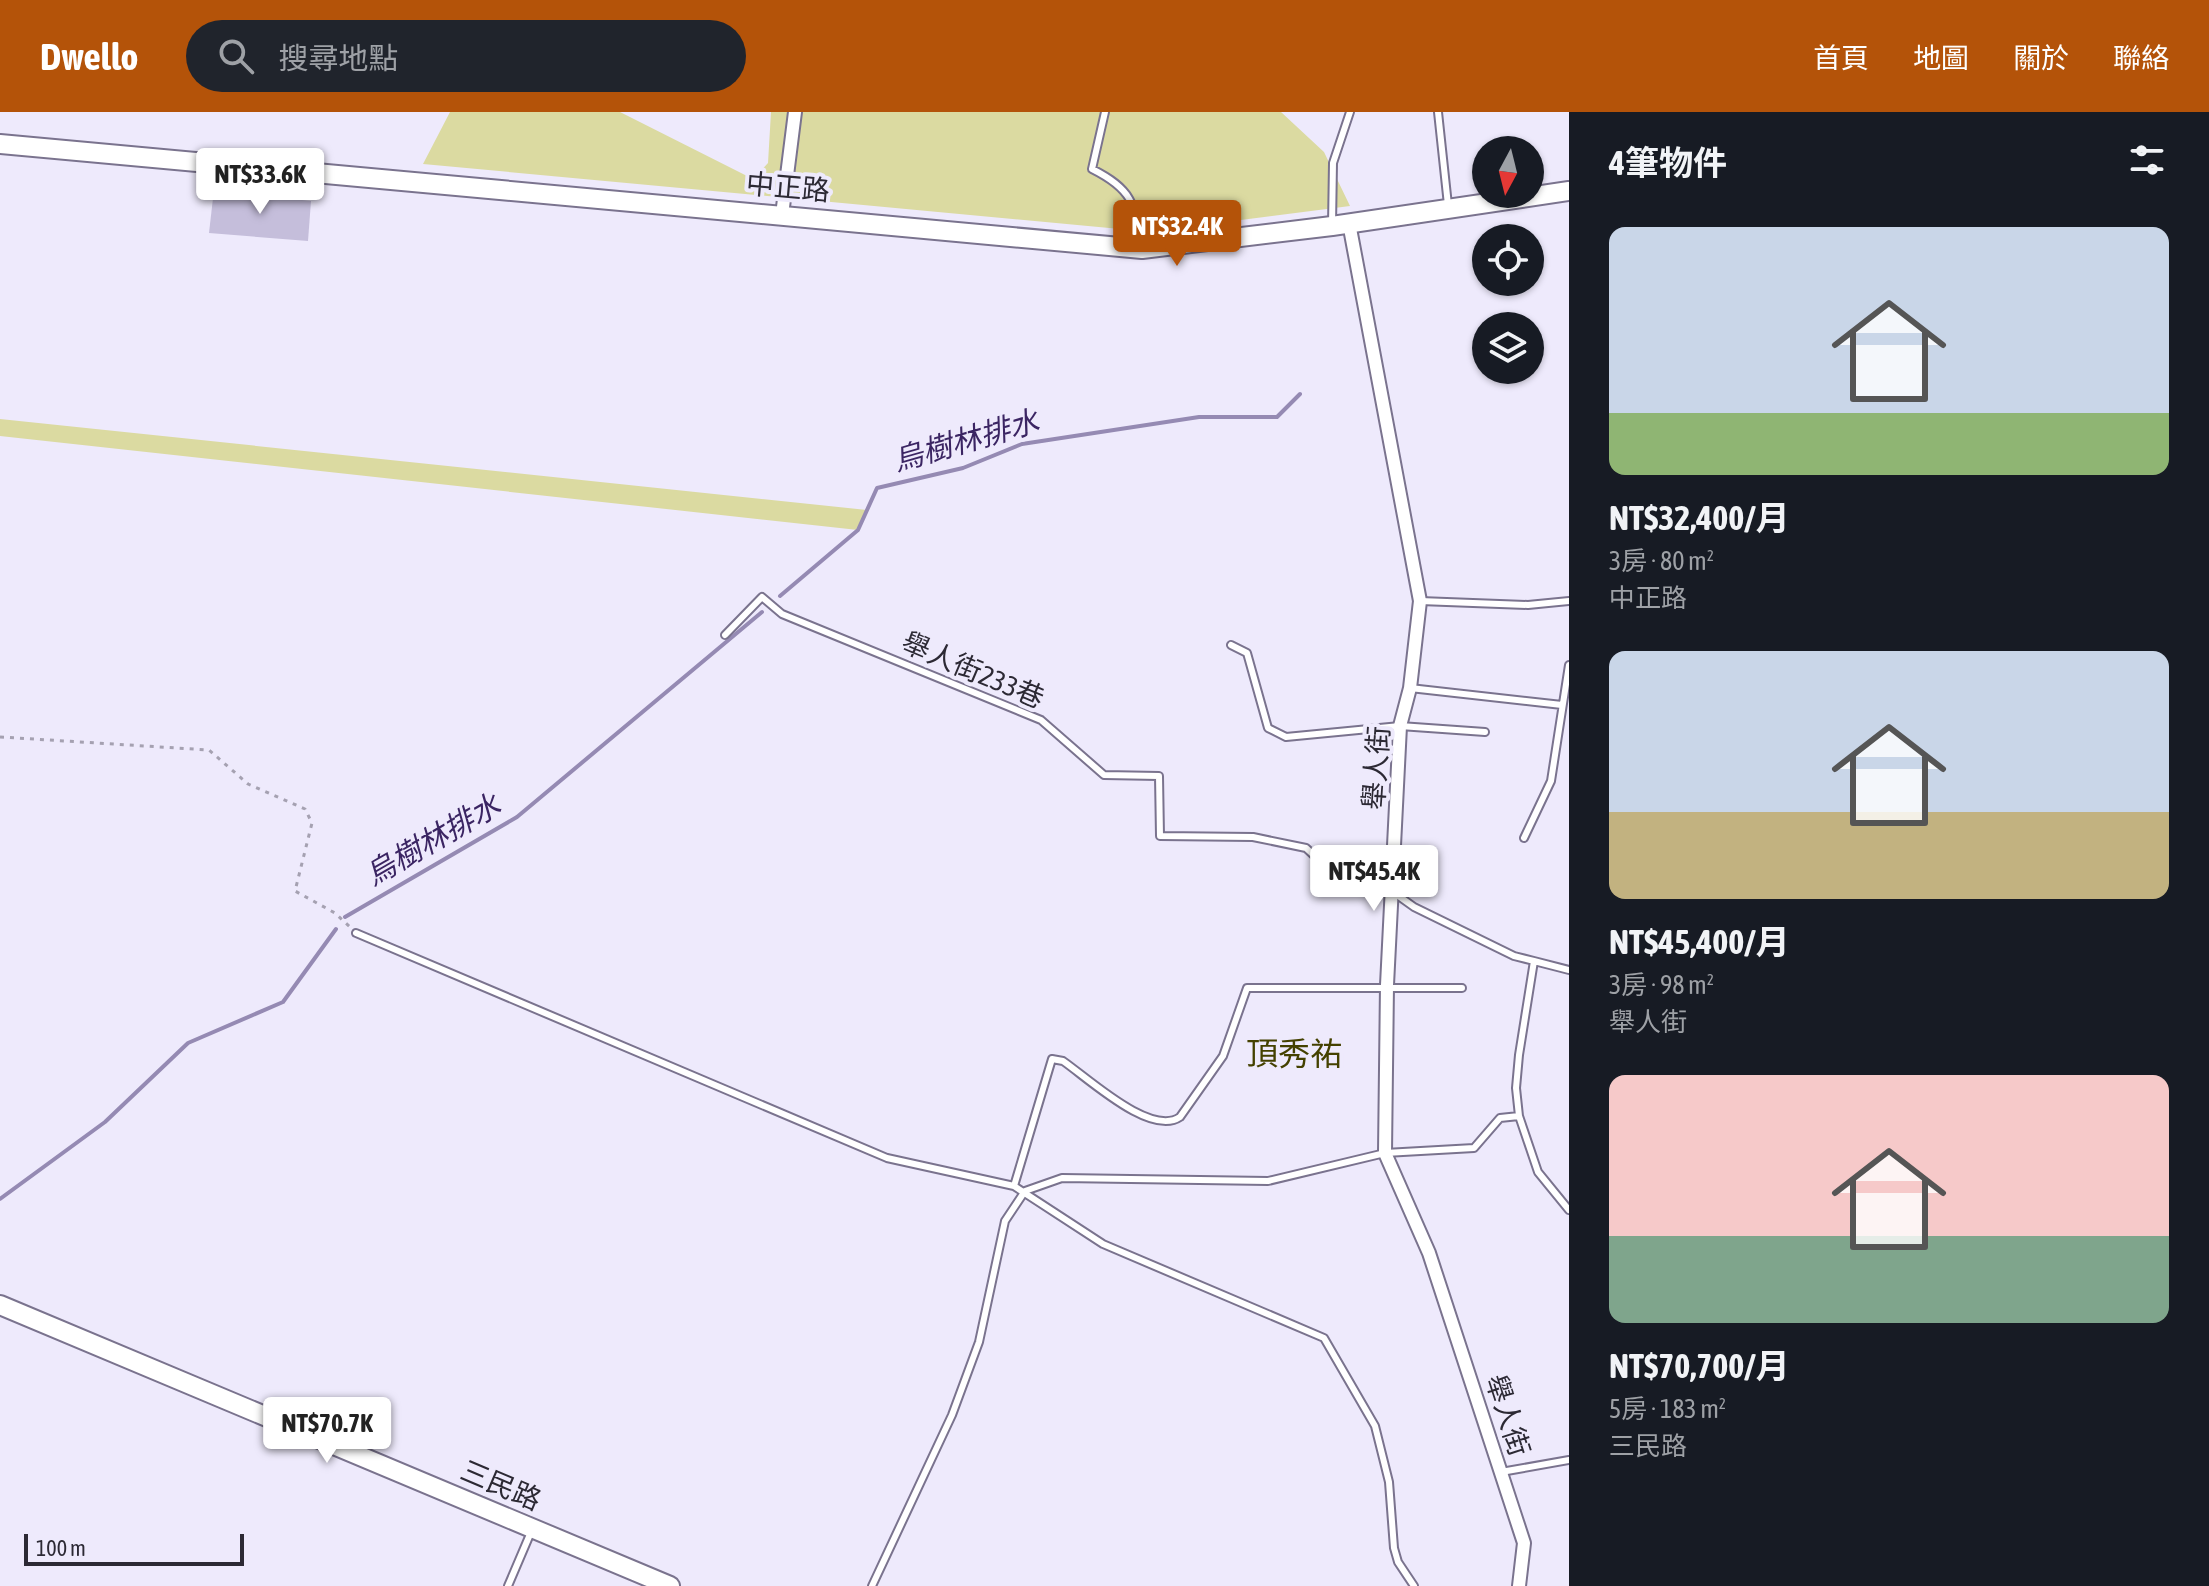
<!DOCTYPE html>
<html lang="zh-TW">
<meta charset="utf-8">
<style>
:root{--surface:#171b24;--page:#20242c;--text:#f1f3f6;--muted:#9ea1a6;--accent:#b45309}
body{margin:0;font-family:"Asap Condensed","Noto Sans TC",sans-serif;background:var(--page);color:var(--text);height:100vh;display:flex;flex-direction:column;font-size:30px;white-space:nowrap}
*{box-sizing:border-box;margin:0}
p{font-size:26px;color:var(--muted)}
.icon{flex:none;width:44px;height:44px;fill:none;stroke:currentColor;stroke-width:2;stroke-linecap:round;stroke-linejoin:round}
.map{position:relative;flex:1;overflow:hidden}
.side{display:flex;flex-direction:column;background:var(--surface);width:640px}
.side>*{flex:none}
.needle{width:52px;rotate:187deg}
.buttons{position:absolute;left:1472px;top:24px;display:grid;gap:16px}
.buttons a{display:grid;place-items:center;width:72px;height:72px;border-radius:50%;background:var(--surface);box-shadow:0 2px 6px #0004;font-size:40px}
.scale{position:absolute;left:24px;bottom:20px;width:220px;box-sizing:border-box;padding-left:8px;border:4px solid #2c2934;border-top:0;font-size:22px;line-height:28px;white-space:nowrap;color:#2c2934;-webkit-text-stroke:6px #eeeafc;paint-order:stroke}
.price{position:absolute;translate:-50% -68px;padding:0 18px;border-radius:8px;background:#fff;color:#222;font-size:26px;line-height:52px;filter:drop-shadow(0 2px 4px #0008)}
.price::after{content:'';position:absolute;left:50%;top:48px;width:24px;height:18px;margin-left:-12px;background:inherit;clip-path:polygon(0 0,100% 0,50% 100%)}
.price.active{background:var(--accent);color:#fff}
ul{padding:0;list-style:none}
li{display:grid;align-content:center;gap:16px;height:424px;padding:0 40px}
li span{display:grid;place-items:center;height:248px;border-radius:16px;color:#555}
li>.icon{margin-inline-start:auto}
span .icon{width:144px;height:144px;fill:#fffc;stroke-width:1}
li b{font-size:34px}
h2{display:flex;justify-content:space-between;align-items:center;height:96px;padding:0 40px;font-size:34px}
header{display:flex;align-items:center;gap:48px;box-sizing:border-box;height:112px;padding:0 40px;background:var(--accent);color:#fff}
header strong{font-size:38px}
nav{display:flex;gap:44px;margin-inline-start:auto;font-size:28px}
.search{width:560px;height:72px;background:var(--page);display:flex;align-items:center;gap:20px;box-sizing:border-box;padding:0 28px;border-radius:44px;color:var(--muted);font-size:30px}
main{display:flex;flex:1;min-height:0}
.map>svg:first-child{display:block}
</style>
<header>
<strong>Dwello</strong>
<div class="search"><svg class="icon" aria-label="search" viewBox="0 0 24 24"><circle cx="10" cy="10" r="6"/><path d="M15 15l6 6"/></svg>搜尋地點</div>
<nav><a>首頁</a><a>地圖</a><a>關於</a><a>聯絡</a></nav>
</header>
<main>
<div class="map">
<svg width="1569" height="1474" viewBox="0 0 1569 1474">
<rect width="100%" height="100%" fill="#eeeafc"/>
<path fill="#dbdaa1" d="M 450,0 L 620,0 L 753,67 L 768,51 L 771,0 L 1281,0 L 1324,40 L 1350,94 L 1163,118 L 1120,117 L 423,52 Z
M 0,307 L 867,398 L 858,418 L 0,324 Z"/>
<g fill="none" stroke-linecap="round" stroke-linejoin="round">
<path stroke="#958ab3" stroke-width="4" d="M 780,484 L 858,418 L 877,376 L 963,356 L 1022,332 L 1199,305 L 1277,305 L 1300,282
M 345,805 L 517,705 L 762,500
M 0,1087 L 105,1010 L 188,931 L 283,890 L 336,817"/>
</g>
<path fill="#c5bedb" d="M 223,79 L 311,89 L 308,129 L 209,121 L 213,86 Z"/>
<g fill="none" stroke-linecap="round" stroke-linejoin="round">
<g stroke="#7a738e" stroke-width="10">
<path id="service" d="M 1105,0 L 1092,57 C 1132,77 1135,91 1141,134
M 1438,0 L 1448,93
M 1332,113 L 1333,51 L 1350,0
M 1420,489 L 1528,493 L 1569,489
M 725,523 L 762,485 L 782,502 L 1041,608 L 1104,663 L 1159,664 L 1160,724 L 1253,725 L 1306,736 L 1333,761 L 1393,780 L 1414,795 L 1514,844 L 1534,849 L 1519,943 L 1516,976 L 1519,1004 L 1538,1060 L 1569,1098
M 1231,533 L 1247,541 L 1268,616 L 1286,625 L 1400,614 L 1485,620
M 1410,576 L 1562,593
M 1524,726 L 1551,669 L 1569,553
M 356,821 L 887,1046 L 1014,1074 L 1103,1132 L 1324,1226 L 1375,1314 L 1389,1370 L 1394,1436 L 1398,1450 L 1414,1474
M 1534,849 L 1569,858
M 1014,1074 L 1052,947 L 1063,949 C 1089,967 1151,1025 1180,1005 L 1223,944 L 1247,876 L 1462,876
M 1501,1360 L 1569,1348
M 508,1474 L 531,1420
M 872,1474 L 952,1303 L 979,1230 L 1005,1109 L 1025,1079 L 1062,1066 L 1268,1069 L 1385,1041 L 1474,1036 L 1500,1006 L 1519,1004"/>
</g>
<g stroke="#7a738e" stroke-width="16">
<path id="minor" d="M 782,103 L 795,0
M 1349,111 L 1420,489 L 1410,576 L 1400,614 L 1387,873 L 1385,1041 L 1429,1141 L 1524,1431 L 1519,1474"/>
</g>
<g stroke="#7a738e" stroke-width="22">
<path id="secondary" d="M 0,32 L 1142,137 L 1332,114 L 1569,79
M 0,1193 L 670,1474"/>
</g>
<path stroke="#a5a1b1" stroke-width="3" stroke-dasharray="4 6" stroke-linecap="butt" d="M 0,625 L 209,638 L 248,672 L 305,697 L 312,711 L 295,779 L 335,801 L 350,815"/>
<use href="#service" stroke="#fff" stroke-width="6"/>
<use href="#minor" stroke="#fff" stroke-width="12"/>
<use href="#secondary" stroke="#fff" stroke-width="18"/>
</g>
<g text-anchor="middle" stroke-width="8" stroke-linejoin="round" paint-order="stroke">
<g font-size="28" fill="#2c2934" stroke="#eeeafc">
<text transform="translate(788 75) rotate(5)" y="10">中正路</text>
<text transform="translate(973 558) rotate(23)" y="10">舉人街233巷</text>
<text transform="translate(1376 656) rotate(-86)" y="10">舉人街</text>
<text transform="translate(1508 1303) rotate(72)" y="10">舉人街</text>
<text transform="translate(501 1373) rotate(23)" y="10">三民路</text>
</g>
<g font-size="30" font-style="italic" fill="#3b2563" stroke="#eeeafc">
<text transform="translate(966 329) rotate(-16)" y="10">烏樹林排水</text>
<text transform="translate(433 728) rotate(-30)" y="10">烏樹林排水</text>
</g>
<g font-size="32" fill="#444100" stroke="#eeeafc">
<text x="1294" y="953">頂秀祐</text>
</g>
</g>
</svg>
<div class="buttons">
<a><svg class="needle" viewBox="-14 -14 28 28"><path d="M0-13l5 13h-10z" fill="#e53935"/><path d="M0 13l5-13h-10z" fill="#9ea1a6"/></svg></a>
<a><svg class="icon" aria-label="locate" viewBox="0 0 24 24"><circle cx="12" cy="12" r="6"/><path d="M12 2v4M12 18v4M2 12h4M18 12h4"/></svg></a>
<a><svg class="icon" aria-label="layers" viewBox="0 0 24 24"><path d="M12 4l9 5-9 5-9-5zM3 14l9 5 9-5"/></svg></a>
</div>
<div class="scale">100 m</div>
<b class="price" style="left:260px;top:104px">NT$33.6K</b>
<b class="price active" style="left:1177px;top:156px">NT$32.4K</b>
<b class="price" style="left:1374px;top:801px">NT$45.4K</b>
<b class="price" style="left:327px;top:1353px">NT$70.7K</b>
</div>
<section class="side">
<h2>4筆物件<svg class="icon" aria-label="filters" viewBox="0 0 24 24"><path d="M4 7h16M4 17h16"/><circle cx="9" cy="7" r="2"/><circle cx="15" cy="17" r="2"/></svg></h2>
<ul>
<li><span style="background:linear-gradient(#c9d6e8 75%,#8fb573 0)"><svg class="icon" aria-label="home" viewBox="0 0 24 24"><path d="M3 11l9-7 9 7M6 9v11h12V9"/></svg></span><div><b>NT$32,400/月</b><p>3房 · 80 m²</p><p>中正路</p></div></li>
<li><span style="background:linear-gradient(#c9d6e8 65%,#c2b280 0)"><svg class="icon" aria-label="home" viewBox="0 0 24 24"><path d="M3 11l9-7 9 7M6 9v11h12V9"/></svg></span><div><b>NT$45,400/月</b><p>3房 · 98 m²</p><p>舉人街</p></div></li>
<li><span style="background:linear-gradient(#f6c9c9 65%,#7fa58c 0)"><svg class="icon" aria-label="home" viewBox="0 0 24 24"><path d="M3 11l9-7 9 7M6 9v11h12V9"/></svg></span><div><b>NT$70,700/月</b><p>5房 · 183 m²</p><p>三民路</p></div></li>
</ul>
</section>
</main>
